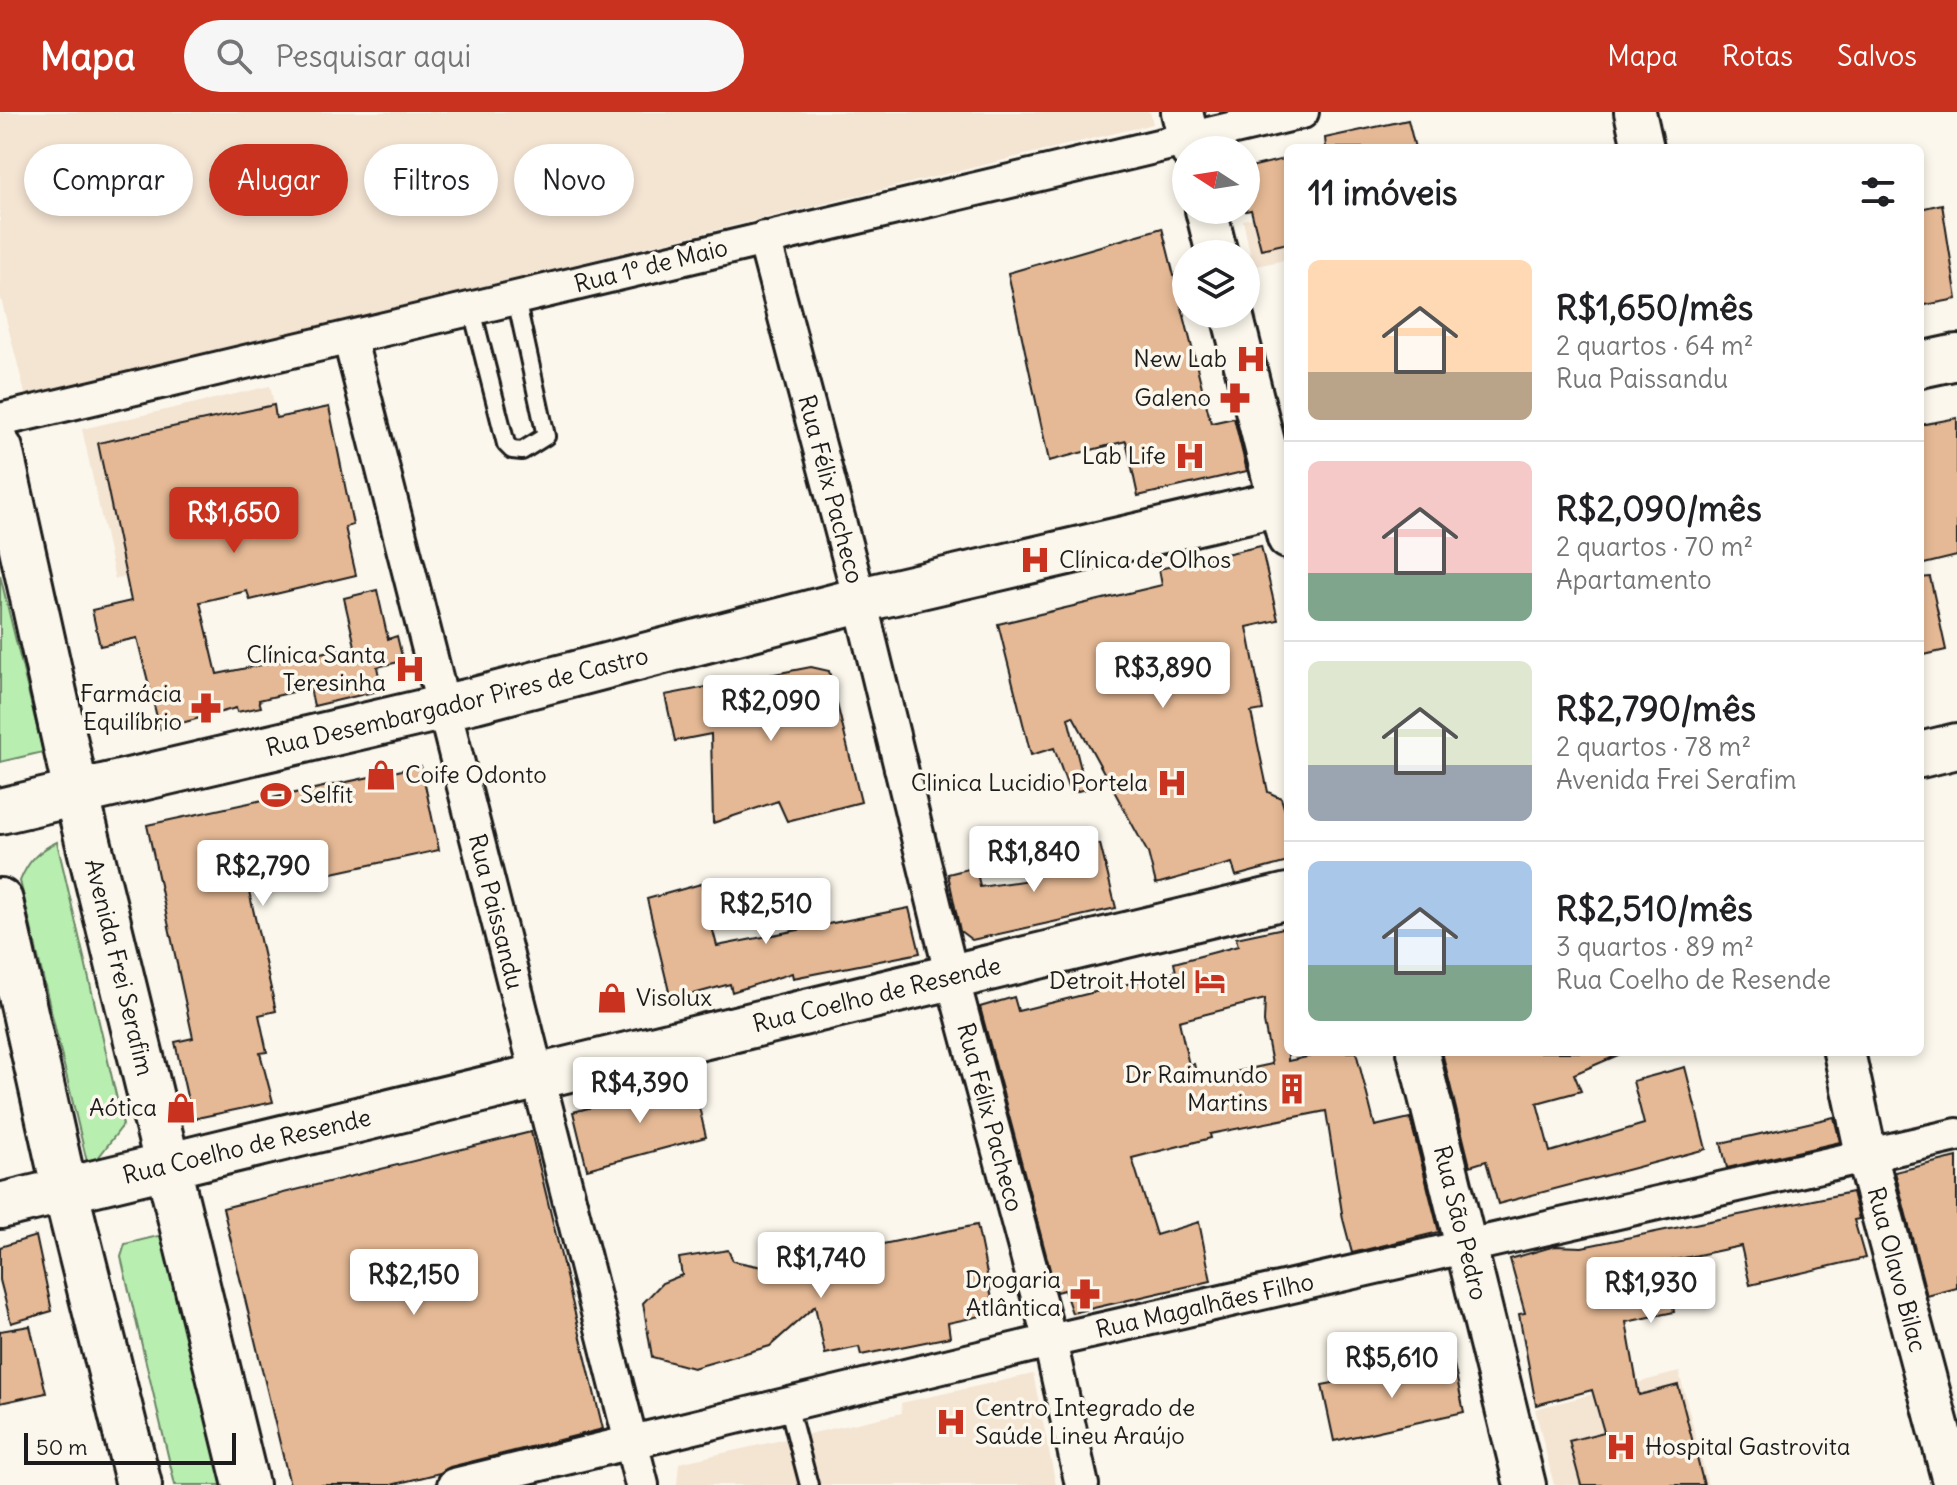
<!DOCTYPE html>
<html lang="pt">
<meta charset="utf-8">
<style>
:root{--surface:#fff;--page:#f6f6f6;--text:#202124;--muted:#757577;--line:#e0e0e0;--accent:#c8321e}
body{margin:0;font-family:Delius,sans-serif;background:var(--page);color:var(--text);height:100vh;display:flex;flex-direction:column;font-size:30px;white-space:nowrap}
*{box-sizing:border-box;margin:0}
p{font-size:26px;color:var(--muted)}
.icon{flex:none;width:44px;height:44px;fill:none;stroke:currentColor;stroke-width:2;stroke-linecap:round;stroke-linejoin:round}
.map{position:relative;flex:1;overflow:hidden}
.drawer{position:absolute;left:1284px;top:32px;width:640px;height:912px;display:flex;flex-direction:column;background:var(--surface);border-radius:12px;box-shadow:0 4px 12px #0003}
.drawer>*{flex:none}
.hud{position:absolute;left:24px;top:32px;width:760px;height:72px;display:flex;gap:16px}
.needle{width:52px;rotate:282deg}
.fabs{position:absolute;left:1172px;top:24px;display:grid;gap:16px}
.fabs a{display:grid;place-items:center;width:88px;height:88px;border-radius:50%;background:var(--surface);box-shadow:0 4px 12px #0003;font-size:40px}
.scale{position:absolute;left:24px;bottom:20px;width:212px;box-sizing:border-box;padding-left:8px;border:4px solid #1c1c1c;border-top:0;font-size:22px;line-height:28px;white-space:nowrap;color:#1c1c1c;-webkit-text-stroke:6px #fbf7ec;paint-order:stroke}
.price{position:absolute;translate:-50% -68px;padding:0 18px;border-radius:8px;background:#fff;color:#222;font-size:26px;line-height:52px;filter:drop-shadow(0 2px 4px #0008)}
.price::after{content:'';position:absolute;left:50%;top:48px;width:24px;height:18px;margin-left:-12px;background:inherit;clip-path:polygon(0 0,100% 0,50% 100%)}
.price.current{background:var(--accent);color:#fff}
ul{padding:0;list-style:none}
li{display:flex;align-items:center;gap:24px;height:200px;padding:0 24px}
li+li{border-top:2px solid var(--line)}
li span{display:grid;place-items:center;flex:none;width:224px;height:160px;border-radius:12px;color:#555}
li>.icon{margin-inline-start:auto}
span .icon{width:96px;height:96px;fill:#fffc;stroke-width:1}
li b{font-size:34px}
h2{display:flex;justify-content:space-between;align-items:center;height:96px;padding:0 24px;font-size:34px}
.chip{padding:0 28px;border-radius:36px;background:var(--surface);box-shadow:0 4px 12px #0003;font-size:28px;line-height:72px}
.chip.current{background:var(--accent);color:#fff}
header{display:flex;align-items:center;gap:48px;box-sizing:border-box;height:112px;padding:0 40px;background:var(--accent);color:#fff}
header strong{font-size:38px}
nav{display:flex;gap:44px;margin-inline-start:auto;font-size:28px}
.search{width:560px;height:72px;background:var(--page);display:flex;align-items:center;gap:20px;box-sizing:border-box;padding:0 28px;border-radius:44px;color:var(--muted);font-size:30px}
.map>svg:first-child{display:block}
</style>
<header>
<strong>Mapa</strong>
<div class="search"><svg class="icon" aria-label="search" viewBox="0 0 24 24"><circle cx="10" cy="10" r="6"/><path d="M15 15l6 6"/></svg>Pesquisar aqui</div>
<nav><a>Mapa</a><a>Rotas</a><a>Salvos</a></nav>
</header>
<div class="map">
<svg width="1957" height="1373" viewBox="0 0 1957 1373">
<rect width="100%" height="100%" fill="#fbf7ec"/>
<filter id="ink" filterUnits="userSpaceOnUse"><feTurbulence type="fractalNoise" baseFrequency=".0125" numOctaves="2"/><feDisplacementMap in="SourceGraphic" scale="16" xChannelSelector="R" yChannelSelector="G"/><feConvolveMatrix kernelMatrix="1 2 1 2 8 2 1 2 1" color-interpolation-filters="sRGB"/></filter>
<g filter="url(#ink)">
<path fill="#f4e4d2" d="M 0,0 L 1150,0 L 1153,12 L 26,285 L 0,183 Z
M 1288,98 L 1288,147 L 1253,155 L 1243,108 Z
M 270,274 L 303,424 L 115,467 L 82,317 Z
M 1679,1260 L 1708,1373 L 1554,1373 L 1535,1297 Z
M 1033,1262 L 1056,1373 L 677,1373 L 679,1351 L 902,1301 L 901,1291 Z"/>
<path fill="#b8eeb0" stroke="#6a8566" stroke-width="2" d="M 0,463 L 43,640 L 0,650 Z
M 57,730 L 123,1013 L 98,1046 L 87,1050 L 20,769 C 28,749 38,739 57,730 Z
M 162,1123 L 169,1130 L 229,1373 L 175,1373 L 121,1145 L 125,1132 Z"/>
<path fill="#e5b995" stroke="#1c1c1c" stroke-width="2" fill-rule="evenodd" d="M 1408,8 L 1415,36 L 1326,36 L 1325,26 Z
M 1288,46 L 1288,131 L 1261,137 L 1251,98 L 1246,99 L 1246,56 Z
M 1942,92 L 1957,187 L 1920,194 L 1920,97 Z
M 1162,116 L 1211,311 L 1234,306 L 1247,359 L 1138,384 L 1126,329 L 1049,349 L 1008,161 Z
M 274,293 L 276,306 L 329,295 L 353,413 L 345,415 L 356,463 L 250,488 L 247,479 L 200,490 L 217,562 L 355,534 L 344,486 L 377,478 L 388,527 L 397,524 L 403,549 L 377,555 L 382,578 L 314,594 L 310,576 L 259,588 L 261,595 L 237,600 L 236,596 L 160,617 L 137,526 L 100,534 L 92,498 L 131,489 L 98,331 Z
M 1957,306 L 1957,444 L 1920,453 L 1920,313 Z
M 1261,434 L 1278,508 L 1247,515 L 1263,598 L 1251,600 L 1268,680 L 1281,686 L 1288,708 L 1288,750 L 1236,764 L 1232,751 L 1156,772 L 1148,741 L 1073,604 L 1068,606 L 1086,677 L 1070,681 L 1054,636 L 1031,643 L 998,512 L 1162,473 L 1159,457 Z
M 1930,465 L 1946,538 L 1920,544 L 1920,466 Z
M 811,555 L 829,559 L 861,690 L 787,709 L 778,689 L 713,711 L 711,622 L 675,629 L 665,583 Z
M 421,654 L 439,738 L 249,779 L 276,899 L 259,903 L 267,940 L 260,941 L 273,990 L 192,1007 L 175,930 L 193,926 L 147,713 Z
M 1100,732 L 1116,796 L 972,828 L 960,819 L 948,762 L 976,755 L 980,775 L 1029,768 L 1025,749 Z
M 701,772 L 717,834 L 909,796 L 920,841 L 793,866 L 792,861 L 732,880 L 730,872 L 671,888 L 647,787 Z
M 1288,815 L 1288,949 L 1331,940 L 1356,940 L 1375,1014 L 1410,1006 L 1439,1120 L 1352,1141 L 1343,1107 L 1326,999 L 1210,1022 L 1211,1026 L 1132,1046 L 1156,1123 L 1199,1110 L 1211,1169 L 1072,1201 L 1064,1178 L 1056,1180 L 980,895 L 1014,885 L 1018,899 L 1176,860 L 1174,851 L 1238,834 L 1236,826 ZM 1265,887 L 1264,910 L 1272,952 L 1198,968 L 1194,952 L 1189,953 L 1179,909 Z
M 1442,940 L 1625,940 L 1574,962 L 1581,979 L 1537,991 L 1550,1040 L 1644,1012 L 1633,969 L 1685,955 L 1706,1037 L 1498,1092 L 1486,1049 L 1470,1054 Z
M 693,969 L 706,1025 L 587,1057 L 573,1000 Z
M 1834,1005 L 1840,1030 L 1727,1056 L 1721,1031 Z
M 531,1020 L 603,1317 L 450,1355 L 440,1361 L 391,1373 L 290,1373 L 223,1096 Z
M 1957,1045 L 1957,1176 L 1927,1184 L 1895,1060 Z
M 1852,1080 L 1859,1107 L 1854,1108 L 1865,1146 L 1750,1173 L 1741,1134 L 1665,1150 L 1674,1200 L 1626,1210 L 1639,1283 L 1678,1273 L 1704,1373 L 1581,1373 L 1569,1329 L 1604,1320 L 1592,1278 L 1536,1293 L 1519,1202 L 1525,1201 L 1510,1147 L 1555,1134 L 1582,1135 Z
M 977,1113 L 995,1201 L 948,1211 L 950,1225 L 861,1243 L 859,1235 L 825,1242 L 815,1194 L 770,1234 L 693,1256 L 652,1245 L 643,1191 L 662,1171 L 682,1163 L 679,1146 L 728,1138 L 733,1149 L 802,1163 L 855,1152 L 853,1138 Z
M 36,1124 L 52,1199 L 11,1211 L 0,1168 L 0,1135 Z
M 30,1214 L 46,1281 L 0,1291 L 0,1219 Z
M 1453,1248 L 1464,1300 L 1334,1329 L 1322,1273 Z"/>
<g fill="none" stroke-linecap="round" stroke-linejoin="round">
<g stroke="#1c1c1c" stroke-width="22">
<path id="service" d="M 472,198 L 506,332 L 512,338 L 522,339 L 546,324 L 516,187
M 788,1293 L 809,1373"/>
</g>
<g stroke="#1c1c1c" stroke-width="38">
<g id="minor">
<path id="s1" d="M 764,126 L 860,488 L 952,865 L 1050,1229 L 1082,1373"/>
<path id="s2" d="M 350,228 L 642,1373"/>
<path d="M 0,308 L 1302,0"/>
<path id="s3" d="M 454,1373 L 1050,1229 L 1957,1023"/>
</g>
</g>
<g stroke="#1c1c1c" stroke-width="46">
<g id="tertiary">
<path d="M 1182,0 L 1191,38"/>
<path d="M 1635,0 L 1643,36"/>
<path d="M 1206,98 L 1217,142"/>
<path d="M 1232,202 L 1288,426"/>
<path id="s4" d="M 1418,940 L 1525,1373"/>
<path id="s5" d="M 1844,940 L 1867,1046 L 1954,1373"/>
</g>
</g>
<g stroke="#1c1c1c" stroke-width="50">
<g id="secondary">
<path d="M 1920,253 L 1957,245"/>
<path d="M 1920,643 L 1957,634"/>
<path id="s6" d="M 0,699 L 475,588 L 860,488 L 1288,389"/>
<path id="s7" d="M 0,1094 L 1288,784"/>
</g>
</g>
<g stroke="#1c1c1c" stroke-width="50">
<g id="primary">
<path id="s8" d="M 0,337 L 76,680 L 246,1373"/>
<path d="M 0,789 L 60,1057 L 139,1373"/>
</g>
</g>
<use href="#service" stroke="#fbf7ec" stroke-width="16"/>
<use href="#minor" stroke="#fbf7ec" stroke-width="32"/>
<use href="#tertiary" stroke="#fbf7ec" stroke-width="40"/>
<use href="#secondary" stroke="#fbf7ec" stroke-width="44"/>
<use href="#primary" stroke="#fbf7ec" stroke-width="44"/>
</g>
</g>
<defs>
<g id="hospital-bare" transform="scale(2.4)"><path d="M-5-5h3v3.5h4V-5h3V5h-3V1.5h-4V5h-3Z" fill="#c8321e" stroke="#fbf7ec" stroke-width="2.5" paint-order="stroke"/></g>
<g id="pharmacy-bare" transform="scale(2.4)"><path d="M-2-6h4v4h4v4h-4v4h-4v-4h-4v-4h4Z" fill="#c8321e" stroke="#fbf7ec" stroke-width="2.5" paint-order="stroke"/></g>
<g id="shop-bare" transform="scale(2.4)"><path d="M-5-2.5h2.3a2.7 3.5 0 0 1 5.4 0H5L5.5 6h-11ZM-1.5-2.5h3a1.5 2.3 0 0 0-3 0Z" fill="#c8321e" stroke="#fbf7ec" stroke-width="2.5" paint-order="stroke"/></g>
<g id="stadium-bare" transform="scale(2.4)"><path d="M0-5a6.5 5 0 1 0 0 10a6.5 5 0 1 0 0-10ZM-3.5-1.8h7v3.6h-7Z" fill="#c8321e" stroke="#fbf7ec" stroke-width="2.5" paint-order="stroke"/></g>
<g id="hotel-bare" transform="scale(2.4)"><path d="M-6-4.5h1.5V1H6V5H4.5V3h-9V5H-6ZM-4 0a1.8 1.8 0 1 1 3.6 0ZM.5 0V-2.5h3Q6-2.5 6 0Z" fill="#c8321e" stroke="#fbf7ec" stroke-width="2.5" paint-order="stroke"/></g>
<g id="building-bare" transform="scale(2.4)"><path d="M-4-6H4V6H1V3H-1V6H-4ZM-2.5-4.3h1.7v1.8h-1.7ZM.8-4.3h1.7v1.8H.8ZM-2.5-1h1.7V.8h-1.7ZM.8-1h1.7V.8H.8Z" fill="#c8321e" stroke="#fbf7ec" stroke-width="2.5" paint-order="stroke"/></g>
</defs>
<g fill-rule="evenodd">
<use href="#hospital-bare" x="1251" y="247"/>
<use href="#pharmacy-bare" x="1235" y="286"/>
<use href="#hospital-bare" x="1190" y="344"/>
<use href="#hospital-bare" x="1035" y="448"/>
<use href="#hospital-bare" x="410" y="557"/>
<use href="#pharmacy-bare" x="206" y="596"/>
<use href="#shop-bare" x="381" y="663"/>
<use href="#hospital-bare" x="1172" y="671"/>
<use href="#stadium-bare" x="276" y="683"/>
<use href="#hotel-bare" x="1210" y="869"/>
<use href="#shop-bare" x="612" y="886"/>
<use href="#building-bare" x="1292" y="977"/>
<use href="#shop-bare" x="181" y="996"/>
<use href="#pharmacy-bare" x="1085" y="1182"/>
<use href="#hospital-bare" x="951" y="1310"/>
<use href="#hospital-bare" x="1621" y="1335"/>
</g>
<g text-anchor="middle" stroke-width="7" stroke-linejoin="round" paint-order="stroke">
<g font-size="24" fill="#1c1c1c" stroke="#fbf7ec">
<text transform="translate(651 154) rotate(-14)" y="8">Rua 1º de Maio</text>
<text dy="8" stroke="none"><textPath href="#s1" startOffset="260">Rua Félix Pacheco</textPath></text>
<text dy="8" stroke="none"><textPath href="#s6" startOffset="470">Rua Desembargador Pires de Castro</textPath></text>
<text dy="8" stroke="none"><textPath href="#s2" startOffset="590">Rua Paissandu</textPath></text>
<text dy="8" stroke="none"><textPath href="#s8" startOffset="532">Avenida Frei Serafim</textPath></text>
<text dy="8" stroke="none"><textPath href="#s7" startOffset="902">Rua Coelho de Resende</textPath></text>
<text dy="8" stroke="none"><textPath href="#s1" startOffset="908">Rua Félix Pacheco</textPath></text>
<text dy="8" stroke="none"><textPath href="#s7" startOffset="254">Rua Coelho de Resende</textPath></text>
<text dy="8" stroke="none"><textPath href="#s4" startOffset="176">Rua São Pedro</textPath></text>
<text dy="8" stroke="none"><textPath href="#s5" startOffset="224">Rua Olavo Bilac</textPath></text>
<text dy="8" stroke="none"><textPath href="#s3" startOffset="772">Rua Magalhães Filho</textPath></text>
</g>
<g font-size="24" fill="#1c1c1c" stroke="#fbf7ec" text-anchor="end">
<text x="1227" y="255">New Lab</text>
<text x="1211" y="294">Galeno</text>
<text x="1166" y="352">Lab Life</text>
<text x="1059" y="456" text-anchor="start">Clínica de Olhos</text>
<text x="386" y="551">Clínica Santa<tspan x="386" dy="28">Teresinha</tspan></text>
<text x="182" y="590">Farmácia<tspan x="182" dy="28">Equilíbrio</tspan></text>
<text x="405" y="671" text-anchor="start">Coife Odonto</text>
<text x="1148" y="679">Clinica Lucidio Portela</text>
<text x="300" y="691" text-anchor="start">Selfit</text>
<text x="1186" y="877">Detroit Hotel</text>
<text x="636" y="894" text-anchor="start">Visolux</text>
<text x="1268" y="971">Dr Raimundo<tspan x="1268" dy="28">Martins</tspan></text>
<text x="157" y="1004">Aótica</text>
<text x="1061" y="1176">Drogaria<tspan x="1061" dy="28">Atlântica</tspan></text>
<text x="975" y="1304" text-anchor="start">Centro Integrado de<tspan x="975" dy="28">Saúde Lineu Araújo</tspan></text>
<text x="1645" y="1343" text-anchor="start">Hospital Gastrovita</text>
</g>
</g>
</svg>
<div class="fabs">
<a><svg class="needle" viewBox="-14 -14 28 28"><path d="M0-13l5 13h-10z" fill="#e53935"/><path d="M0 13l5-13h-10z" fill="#757577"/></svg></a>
<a><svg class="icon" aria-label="layers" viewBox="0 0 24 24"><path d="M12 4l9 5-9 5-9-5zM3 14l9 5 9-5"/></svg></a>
</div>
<div class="scale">50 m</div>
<b class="price current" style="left:234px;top:443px">R$1,650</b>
<b class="price" style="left:1163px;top:598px">R$3,890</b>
<b class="price" style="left:771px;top:631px">R$2,090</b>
<b class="price" style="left:1034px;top:782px">R$1,840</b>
<b class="price" style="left:263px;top:796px">R$2,790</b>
<b class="price" style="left:766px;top:834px">R$2,510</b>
<b class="price" style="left:640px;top:1013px">R$4,390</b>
<b class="price" style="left:821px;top:1188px">R$1,740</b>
<b class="price" style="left:414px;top:1205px">R$2,150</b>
<b class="price" style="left:1651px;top:1213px">R$1,930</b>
<b class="price" style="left:1392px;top:1288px">R$5,610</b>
<div class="hud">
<a class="chip">Comprar</a>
<a class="chip current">Alugar</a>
<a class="chip">Filtros</a>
<a class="chip">Novo</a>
</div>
<section class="drawer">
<h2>11 imóveis<svg class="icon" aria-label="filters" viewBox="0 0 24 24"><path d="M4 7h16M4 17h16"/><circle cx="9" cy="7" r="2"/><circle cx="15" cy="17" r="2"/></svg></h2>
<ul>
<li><span style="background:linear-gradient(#ffd9b3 70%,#b9a48a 0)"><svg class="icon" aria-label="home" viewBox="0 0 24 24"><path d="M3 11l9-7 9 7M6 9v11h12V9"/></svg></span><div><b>R$1,650/mês</b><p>2 quartos · 64 m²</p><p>Rua Paissandu</p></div></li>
<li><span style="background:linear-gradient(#f6c9c9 70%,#7fa58c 0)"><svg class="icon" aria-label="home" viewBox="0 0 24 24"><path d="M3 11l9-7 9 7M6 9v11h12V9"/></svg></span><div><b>R$2,090/mês</b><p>2 quartos · 70 m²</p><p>Apartamento</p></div></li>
<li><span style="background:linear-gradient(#dfe7d0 65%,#9aa5b1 0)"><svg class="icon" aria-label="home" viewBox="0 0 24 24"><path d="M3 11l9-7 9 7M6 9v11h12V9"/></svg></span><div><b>R$2,790/mês</b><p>2 quartos · 78 m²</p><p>Avenida Frei Serafim</p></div></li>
<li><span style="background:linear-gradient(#a9c7e8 65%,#7fa58c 0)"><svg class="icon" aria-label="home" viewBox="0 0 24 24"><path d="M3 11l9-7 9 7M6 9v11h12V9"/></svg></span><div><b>R$2,510/mês</b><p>3 quartos · 89 m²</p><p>Rua Coelho de Resende</p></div></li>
</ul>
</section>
</div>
